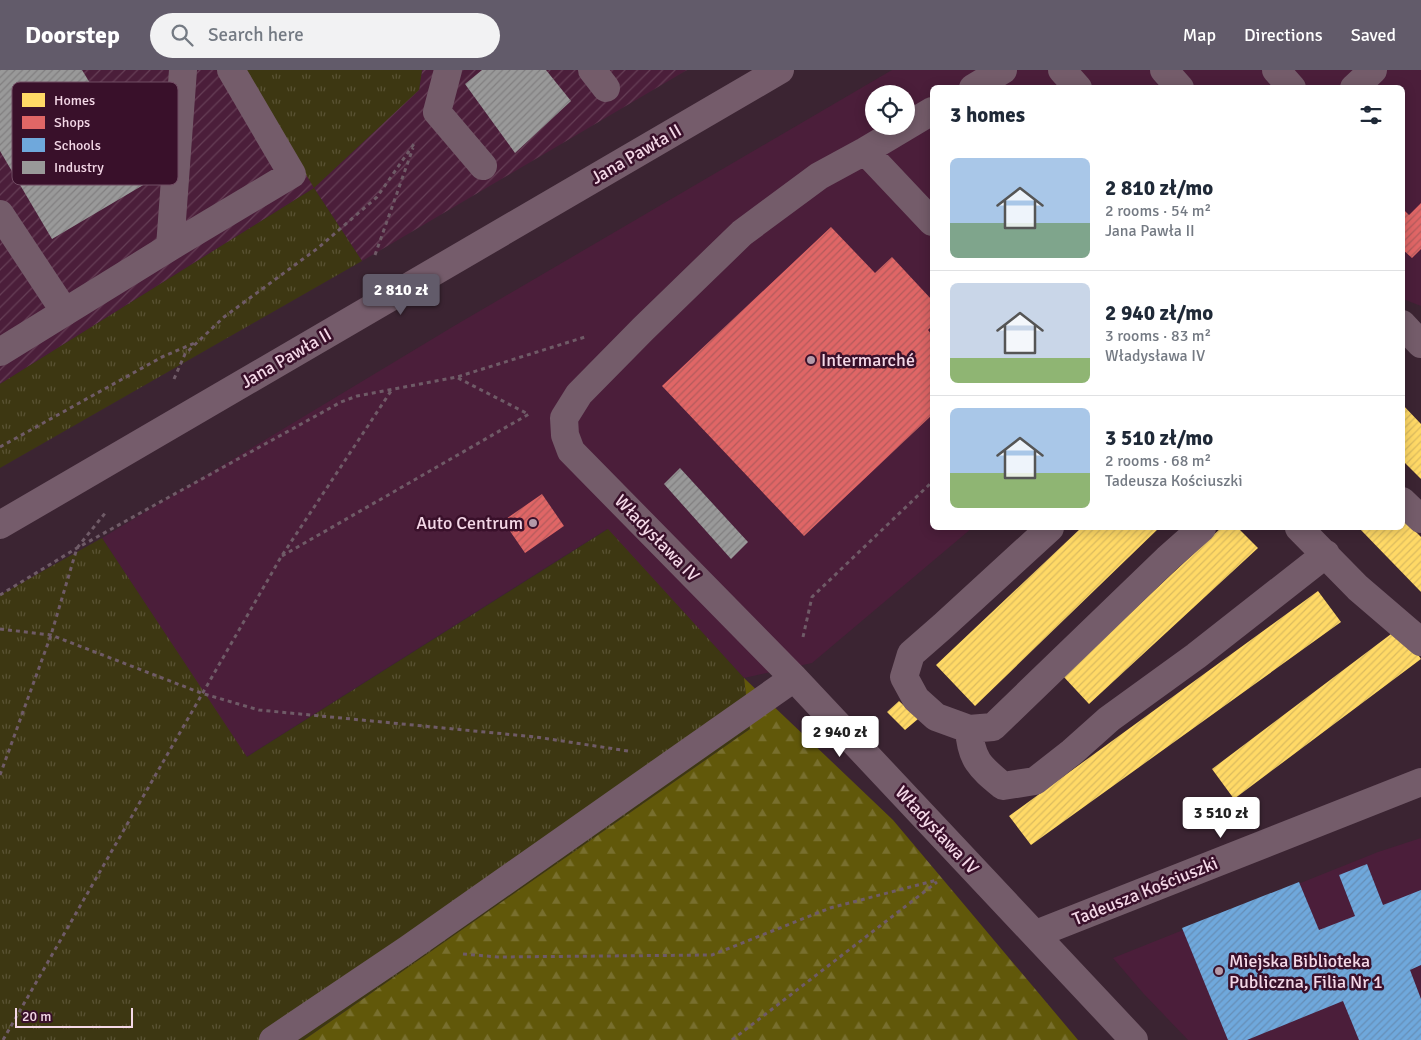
<!DOCTYPE html>
<meta charset="utf-8">
<style>
:root{--surface:#fff;--page:#f2f2f3;--text:#1f2937;--muted:#747a83;--line:#e0e1e3;--accent:#625b6a}
body{margin:0;font-family:Signika,sans-serif;background:var(--page);color:var(--text);height:100vh;display:flex;flex-direction:column;font-size:19px;white-space:nowrap}
*{box-sizing:border-box;margin:0}
p{font-size:16px;color:var(--muted)}
.icon{flex:none;width:28px;height:28px;fill:none;stroke:currentColor;stroke-width:2;stroke-linecap:round;stroke-linejoin:round}
.map{position:relative;flex:1;overflow:hidden}
.panel{position:absolute;left:930px;top:15px;width:475px;height:445px;display:flex;flex-direction:column;background:var(--surface);border-radius:8px;box-shadow:0 2px 12px #0003}
.panel>*{flex:none}
.fabs{position:absolute;left:865px;top:15px;display:grid;gap:10px}
.fabs a{display:grid;place-items:center;width:50px;height:50px;border-radius:50%;background:var(--surface);box-shadow:0 2px 12px #0003;font-size:25px}
.scale{position:absolute;left:15px;bottom:12px;width:118px;box-sizing:border-box;padding-left:5px;border:2px solid #f4d8e7;border-top:0;font-size:14px;line-height:18px;white-space:nowrap;color:#f4d8e7;-webkit-text-stroke:4px #39102a;paint-order:stroke}
.price{position:absolute;translate:-50% -42px;padding:0 11px;border-radius:5px;background:#fff;color:#222;font-size:16px;line-height:32px;filter:drop-shadow(0 1px 2px #0008)}
.price::after{content:'';position:absolute;left:50%;top:30px;width:15px;height:11px;margin-left:-8px;background:inherit;clip-path:polygon(0 0,100% 0,50% 100%)}
.price.active{background:var(--accent);color:#fff}
ul{padding:0;list-style:none}
li{display:flex;align-items:center;gap:15px;height:125px;padding:0 20px}
li+li{border-top:1px solid var(--line)}
li span{display:grid;place-items:center;flex:none;width:140px;height:100px;border-radius:8px;color:#555}
li>.icon{margin-inline-start:auto}
span .icon{width:60px;height:60px;fill:#fffc;stroke-width:1}
li b{font-size:21px}
h2{display:flex;justify-content:space-between;align-items:center;height:60px;padding:0 20px;font-size:21px}
header{display:flex;align-items:center;gap:30px;box-sizing:border-box;height:70px;padding:0 25px;background:var(--accent);color:#fff}
header strong{font-size:24px}
nav{display:flex;gap:28px;margin-inline-start:auto;font-size:18px}
.search{width:350px;height:45px;background:var(--page);display:flex;align-items:center;gap:12px;box-sizing:border-box;padding:0 18px;border-radius:28px;color:var(--muted);font-size:19px}
.map>svg:first-child{display:block}
</style>
<header>
<strong>Doorstep</strong>
<div class="search"><svg class="icon" aria-label="search" viewBox="0 0 24 24"><circle cx="10" cy="10" r="6"/><path d="M15 15l6 6"/></svg>Search here</div>
<nav><a>Map</a><a>Directions</a><a>Saved</a></nav>
</header>
<div class="map">
<svg width="1421" height="970" viewBox="0 0 1421 970">
<defs>
<pattern id="industrial-furrows" width="10" height="10" patternUnits="userSpaceOnUse" patternTransform="scale(1.25)"><rect width="10" height="10" fill="#4b1e3a"/><path d="M-1 1l2-2M0 10L10 0M9 11l2-2" fill="none" stroke="#663e56"/></pattern>
<pattern id="grass-tufts" width="24" height="20" patternUnits="userSpaceOnUse" patternTransform="scale(1.25)"><rect width="24" height="20" fill="#3d3712"/><path d="M3 7l-1-3M5 7V3M7 7l1-3M15 17l-1-3M17 17v-4M19 17l1-3" fill="none" stroke="#5a5334"/></pattern>
<pattern id="forest-firs" width="22" height="20" patternUnits="userSpaceOnUse" patternTransform="scale(1.25)"><rect width="22" height="20" fill="#61580a"/><path d="M5 1l3.5 6h-7zM16 11l3.5 6h-7z" fill="#786f2e"/></pattern>
<pattern id="homes-hatch" width="6" height="6" patternUnits="userSpaceOnUse" patternTransform="scale(1.25)"><rect width="6" height="6" fill="#ffd966"/><path d="M-1 1l2-2M0 6l6-6M5 7l2-2" fill="none" stroke="#dbbb5f"/></pattern>
<pattern id="shops-hatch" width="6" height="6" patternUnits="userSpaceOnUse" patternTransform="scale(1.25)"><rect width="6" height="6" fill="#e06666"/><path d="M-1 1l2-2M0 6l6-6M5 7l2-2" fill="none" stroke="#b35b5c"/></pattern>
<pattern id="schools-hatch" width="6" height="6" patternUnits="userSpaceOnUse" patternTransform="scale(1.25)"><rect width="6" height="6" fill="#6fa8dc"/><path d="M-1 1l2-2M0 6l6-6M5 7l2-2" fill="none" stroke="#668eb6"/></pattern>
<pattern id="industry-hatch" width="6" height="6" patternUnits="userSpaceOnUse" patternTransform="scale(1.25)"><rect width="6" height="6" fill="#999"/><path d="M-1 1l2-2M0 6l6-6M5 7l2-2" fill="none" stroke="#817f80"/></pattern>
</defs>
<rect width="100%" height="100%" fill="#3b2432"/>
<path fill="#4b1e3a" fill-rule="evenodd" d="M 892,0 L 1421,0 L 1421,236 L 1403,229 L 1402,18 L 932,18 L 932,458 L 972,458 L 812,593 L 744,608 L 607,459 L 246,687 L 102,468 L 454,256 ZM 874,24 L 906,24 L 906,56 L 874,56 Z
M 1421,768 L 1421,970 L 1188,970 L 1143,923 L 1113,888 L 1378,782 Z"/>
<path fill="url(#industrial-furrows)" d="M 0,0 L 244,0 L 419,20 L 422,0 L 687,0 L 362,191 L 314,118 L 0,314 Z"/>
<path fill="url(#grass-tufts)" d="M 244,0 L 422,0 L 419,20 L 314,118 L 362,191 L 0,398 L 0,314 L 314,118 Z
M 608,459 L 744,608 L 750,659 L 304,970 L 0,970 L 0,525 L 102,468 L 247,687 Z"/>
<path fill="url(#forest-firs)" d="M 744,608 L 893,750 L 1078,970 L 304,970 L 750,659 Z"/>
<path fill="url(#homes-hatch)" d="M 1402,334 L 1421,354 L 1421,409 L 1402,390 Z
M 1402,448 L 1421,467 L 1421,522 L 1359,458 L 1402,458 Z
M 1081,458 L 1159,458 L 975,636 L 936,595 Z
M 1221,458 L 1238,458 L 1258,478 L 1089,634 L 1063,606 Z
M 1318,521 L 1341,552 L 1031,775 L 1009,746 Z
M 1399,558 L 1421,589 L 1234,729 L 1212,699 Z
M 899,631 L 918,649 L 905,660 L 887,642 Z"/>
<path fill="url(#shops-hatch)" d="M 1421,133 L 1421,179 L 1412,188 L 1402,179 L 1402,138 L 1409,145 Z
M 831,157 L 875,203 L 892,187 L 932,230 L 932,256 L 928,260 L 932,265 L 932,345 L 804,466 L 662,316 Z
M 542,424 L 564,456 L 525,483 L 503,451 Z"/>
<path fill="url(#schools-hatch)" d="M 1367,794 L 1383,835 L 1421,820 L 1421,895 L 1410,900 L 1421,929 L 1421,970 L 1359,970 L 1343,931 L 1247,970 L 1228,970 L 1182,858 L 1299,812 L 1319,860 L 1355,846 L 1339,805 Z"/>
<path fill="url(#industry-hatch)" d="M 0,0 L 82,0 L 150,111 L 52,169 L 0,81 Z
M 482,0 L 546,0 L 571,31 L 515,83 L 465,14 Z
M 680,398 L 748,472 L 731,489 L 664,414 Z"/>
<g fill="none" stroke-linecap="round" stroke-linejoin="round">
<path stroke="#6f5b67" stroke-width="3" stroke-dasharray="4 4" stroke-linecap="butt" d="M 375,185 L 413,78
M 458,308 L 528,344
M 174,309 L 185,284 L 224,247 L 318,178 L 377,127 L 416,71
M 0,377 L 162,287 L 197,272
M 282,486 L 529,344
M 0,525 L 77,478 L 341,332 L 357,326 L 457,307 L 585,267
M 0,559 L 51,565 L 201,623 L 259,640 L 536,667 L 628,681
M 803,567 L 812,527 L 932,412
M 0,705 L 51,565 L 77,478 L 106,442
M 463,884 L 498,887 L 712,885 L 830,838 L 937,810
M 3,970 L 281,487 L 393,318
M 732,970 L 937,812"/>
<path stroke="#745c6a" stroke-width="28" d="M 448,0 L 437,42 L 483,96
M 592,0 L 606,18
M 1062,0 L 1078,18
M 1164,0 L 1180,18
M 1276,0 L 1292,18
M 973,18 L 1003,0
M 1354,18 L 1373,0
M 932,41 L 865,81 L 819,106 L 742,163 L 643,259 L 579,324 L 564,348 L 565,365 L 571,381 L 794,608 L 1134,970
M 865,81 L 932,152
M 0,144 L 65,242
M 170,177 L 183,0
M 1402,254 L 1421,274
M 0,282 L 170,177 L 292,104 L 231,0
M 1402,431 L 1421,449
M 1050,458 L 943,556 L 911,584 L 904,607 L 916,629 L 936,647 L 969,659 L 993,657 L 1167,489 L 1202,458
M 1299,458 L 1358,518 L 1421,572
M 969,659 C 971,690 980,697 1003,716 L 1035,711 L 1072,682 L 1109,649 L 1196,586 L 1326,484
M 1036,864 L 1421,712
M 273,970 L 408,879 L 794,608"/>
<path stroke="#755c6b" stroke-width="28" d="M 0,455 L 780,0"/>
</g>
<g fill="#b399a8" stroke="#39102a" stroke-width="2">
<circle cx="811" cy="290" r="5"/>
<circle cx="533" cy="453" r="5"/>
<circle cx="1219" cy="901" r="5"/>
</g>
<g text-anchor="middle" stroke-width="5" stroke-linejoin="round" paint-order="stroke">
<g font-size="18" fill="#f4d8e7" stroke="#39102a">
<text transform="translate(636 84) rotate(-30)" y="6">Jana Pawła II</text>
<text transform="translate(286 288) rotate(-30)" y="6">Jana Pawła II</text>
<text transform="translate(657 468) rotate(46)" y="6">Władysława IV</text>
<text transform="translate(937 760) rotate(47)" y="6">Władysława IV</text>
<text transform="translate(1145 821) rotate(-22)" y="6">Tadeusza Kościuszki</text>
</g>
<g font-size="18" fill="#f4d8e7" stroke="#39102a" text-anchor="start">
<text x="821" y="296">Intermarché</text>
<text x="523" y="459" text-anchor="end">Auto Centrum</text>
<text x="1229" y="897">Miejska Biblioteka<tspan x="1229" dy="21">Publiczna, Filia Nr 1</tspan></text>
</g>
</g>
<rect x="12" y="12" width="166" height="103" rx="8" fill="#39102a" stroke="#714c63" stroke-width="1"/>
<rect x="22" y="23" width="23" height="14" fill="#ffd966"/>
<rect x="22" y="46" width="23" height="13" fill="#e06666"/>
<rect x="22" y="68" width="23" height="14" fill="#6fa8dc"/>
<rect x="22" y="91" width="23" height="13" fill="#999"/>
<g font-size="14" fill="#f4d8e7">
<text x="54" y="35">Homes</text>
<text x="54" y="57">Shops</text>
<text x="54" y="80">Schools</text>
<text x="54" y="102">Industry</text>
</g>
</svg>
<div class="fabs">
<a><svg class="icon" aria-label="locate" viewBox="0 0 24 24"><circle cx="12" cy="12" r="6"/><path d="M12 2v4M12 18v4M2 12h4M18 12h4"/></svg></a>
</div>
<div class="scale">20 m</div>
<b class="price active" style="left:401px;top:246px">2 810 zł</b>
<b class="price" style="left:840px;top:688px">2 940 zł</b>
<b class="price" style="left:1221px;top:769px">3 510 zł</b>
<section class="panel">
<h2>3 homes<svg class="icon" aria-label="filters" viewBox="0 0 24 24"><path d="M4 7h16M4 17h16"/><circle cx="9" cy="7" r="2"/><circle cx="15" cy="17" r="2"/></svg></h2>
<ul>
<li><span style="background:linear-gradient(#a9c7e8 65%,#7fa58c 0)"><svg class="icon" aria-label="home" viewBox="0 0 24 24"><path d="M3 11l9-7 9 7M6 9v11h12V9"/></svg></span><div><b>2 810 zł/mo</b><p>2 rooms · 54 m²</p><p>Jana Pawła II</p></div></li>
<li><span style="background:linear-gradient(#c9d6e8 75%,#8fb573 0)"><svg class="icon" aria-label="home" viewBox="0 0 24 24"><path d="M3 11l9-7 9 7M6 9v11h12V9"/></svg></span><div><b>2 940 zł/mo</b><p>3 rooms · 83 m²</p><p>Władysława IV</p></div></li>
<li><span style="background:linear-gradient(#a9c7e8 65%,#8fb573 0)"><svg class="icon" aria-label="home" viewBox="0 0 24 24"><path d="M3 11l9-7 9 7M6 9v11h12V9"/></svg></span><div><b>3 510 zł/mo</b><p>2 rooms · 68 m²</p><p>Tadeusza Kościuszki</p></div></li>
</ul>
</section>
</div>
